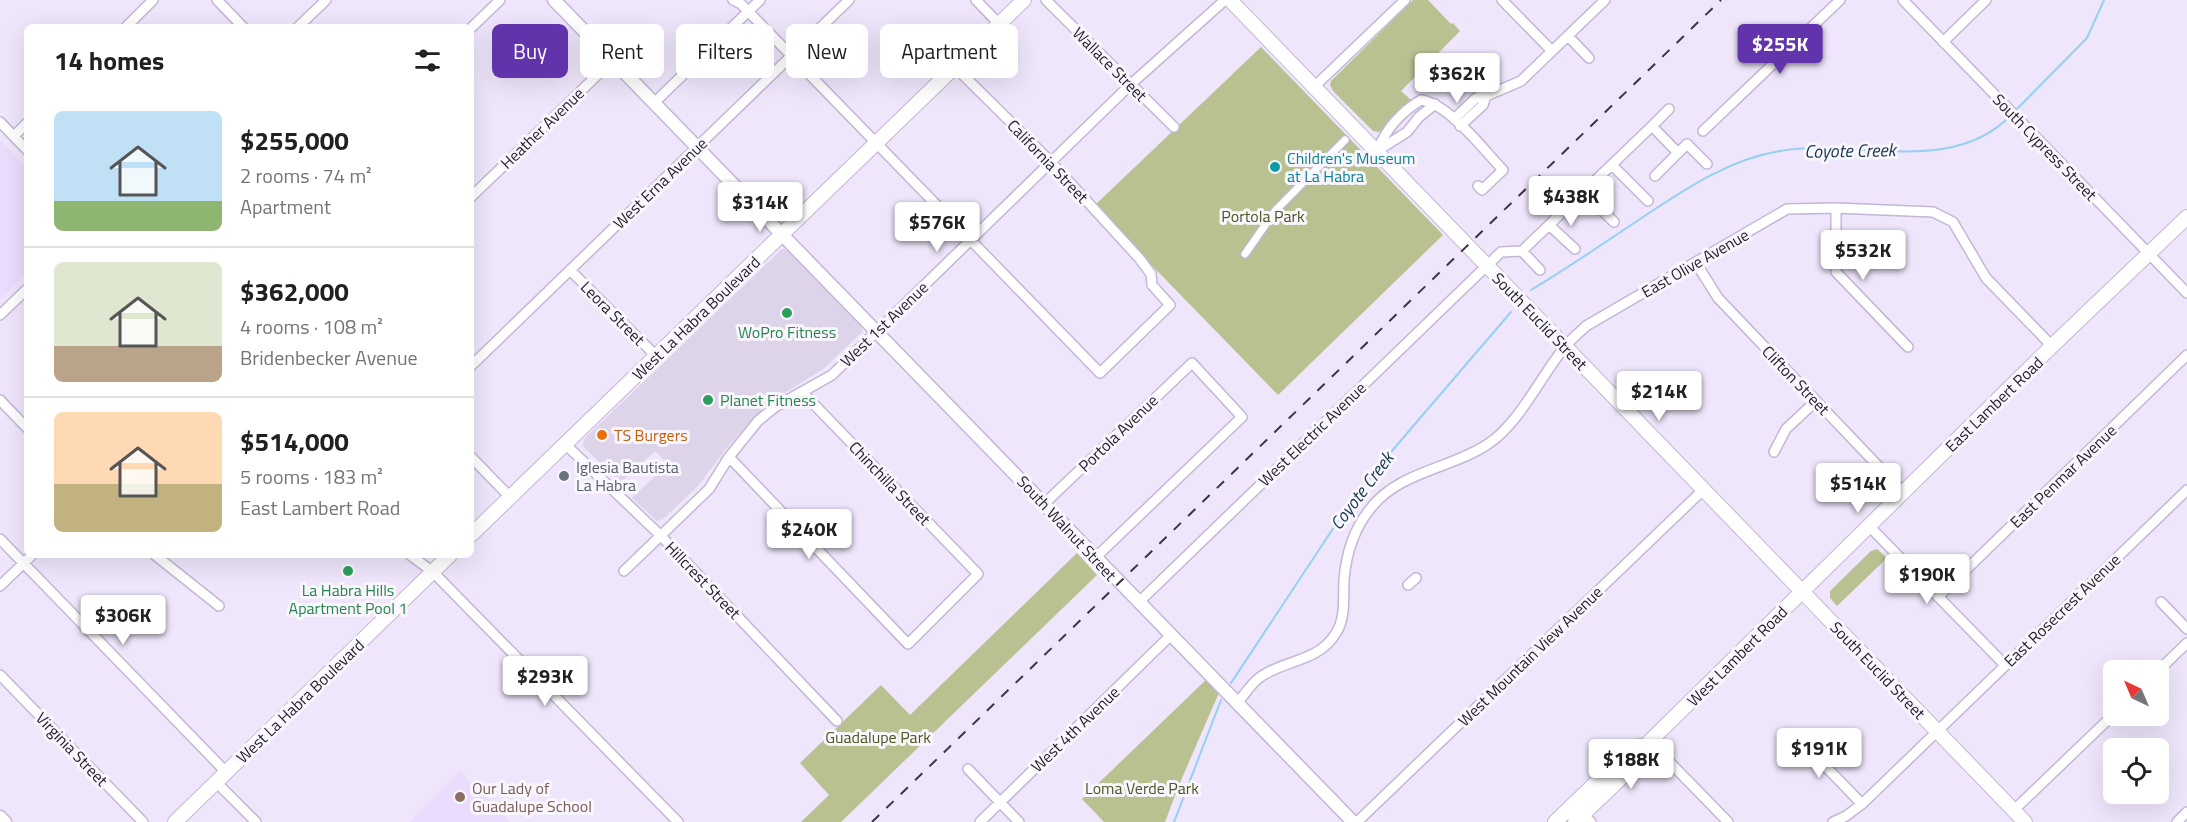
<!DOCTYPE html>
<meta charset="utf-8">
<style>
:root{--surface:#fff;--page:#f6f6f6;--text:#202124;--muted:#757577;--line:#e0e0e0;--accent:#6234ac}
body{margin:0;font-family:"Titillium Web",sans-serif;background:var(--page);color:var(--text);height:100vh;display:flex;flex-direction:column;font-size:22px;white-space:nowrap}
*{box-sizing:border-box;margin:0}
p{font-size:20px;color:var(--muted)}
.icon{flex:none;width:33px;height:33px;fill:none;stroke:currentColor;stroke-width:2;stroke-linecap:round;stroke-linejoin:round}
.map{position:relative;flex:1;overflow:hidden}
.sheet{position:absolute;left:24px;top:24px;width:450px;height:534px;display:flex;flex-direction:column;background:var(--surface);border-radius:9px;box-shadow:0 6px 24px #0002}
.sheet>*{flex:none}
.hud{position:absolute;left:492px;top:24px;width:570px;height:54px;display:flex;gap:12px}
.needle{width:39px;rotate:316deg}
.tools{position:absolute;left:2103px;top:660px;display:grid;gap:12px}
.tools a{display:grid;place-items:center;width:66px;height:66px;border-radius:9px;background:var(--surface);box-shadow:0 6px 24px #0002;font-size:30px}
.price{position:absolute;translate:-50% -51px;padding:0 14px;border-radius:6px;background:#fff;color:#222;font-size:20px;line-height:39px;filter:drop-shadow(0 2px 3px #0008)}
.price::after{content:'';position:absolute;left:50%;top:36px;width:18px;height:14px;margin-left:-9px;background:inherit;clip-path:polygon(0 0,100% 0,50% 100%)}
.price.current{background:var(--accent);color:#fff}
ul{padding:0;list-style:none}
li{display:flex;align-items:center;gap:18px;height:150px;padding:0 30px}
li+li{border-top:2px solid var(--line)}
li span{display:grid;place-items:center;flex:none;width:168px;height:120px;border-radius:9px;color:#555}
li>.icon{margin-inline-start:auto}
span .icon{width:72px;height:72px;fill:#fffc;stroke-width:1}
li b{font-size:26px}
h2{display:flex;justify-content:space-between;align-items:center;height:72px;padding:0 30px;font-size:26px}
.pill{padding:0 21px;border-radius:9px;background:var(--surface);box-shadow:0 6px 24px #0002;font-size:21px;line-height:54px}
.pill.current{background:var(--accent);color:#fff}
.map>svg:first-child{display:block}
</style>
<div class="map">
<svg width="2187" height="822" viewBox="0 0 2187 822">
<rect width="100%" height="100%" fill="#efe6fb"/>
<path fill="#ddd4e9" d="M 782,249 L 788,250 L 860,322 L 862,332 L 823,369 L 767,404 L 729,445 L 698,486 L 663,519 L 657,521 L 632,498 L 668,464 L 655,451 L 620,483 L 585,448 L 583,444 L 585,438 Z"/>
<path fill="#eadcfd" d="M 0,140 L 27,168 L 27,273 L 0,299 Z
M 460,771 L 510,822 L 409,822 Z"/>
<path fill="#b9c191" d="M 1413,0 L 1428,0 L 1451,24 L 1453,23 L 1460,31 L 1402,90 L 1401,91 L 1411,100 L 1403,109 L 1396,113 L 1384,130 L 1378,132 L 1373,131 L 1333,91 L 1330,85 L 1331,81 Z
M 1261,47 L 1443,235 L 1278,395 L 1094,206 Z
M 1877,549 L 1887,558 L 1837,606 L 1830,598 L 1830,591 L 1871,551 Z
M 1077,553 L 1097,575 L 841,822 L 801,822 L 829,795 L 800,763 L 881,685 L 910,715 Z
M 1210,676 L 1221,688 L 1179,785 L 1165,822 L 1104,822 L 1082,799 Z"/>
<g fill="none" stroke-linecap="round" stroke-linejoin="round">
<path stroke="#95d0f4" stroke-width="2" d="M 2015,111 L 2087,38 L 2104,0
M 1531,290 C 1571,266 1610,239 1649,213 C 1690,186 1731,159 1780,151 C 1855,138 1952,177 2011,115
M 1231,683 L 1338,521 L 1379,466 L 1511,312
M 1174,822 L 1221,700"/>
<g stroke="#c4b6d6" stroke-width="10">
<path id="pedestrian" d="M 1245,254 L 1275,211 L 1345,140"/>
</g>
<g stroke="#c4b6d6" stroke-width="12">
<path id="minor" d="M 217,0 L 243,27
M 733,0 L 741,4 L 1100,373 L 1170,305 L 1152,285 L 1151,274 L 1139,258 L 1051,162 L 955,67
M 976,0 L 999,24
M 1046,0 L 1174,127
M 1502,0 L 1552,51
M 1903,0 L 2187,293
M 126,27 L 153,0
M 298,27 L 326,0
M 471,28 L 500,0
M 1568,36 L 1589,58
M 1943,42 L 1986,0
M 1461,71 L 1486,96
M 1315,86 L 1405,0
M 655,102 L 760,0
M 1454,119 L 1476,98 L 1486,96 L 1521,81 L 1605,0
M 0,122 L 27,150
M 1460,126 L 1483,105 L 1486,96
M 1652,126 L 1669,109
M 1703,131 L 1840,0
M 14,136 L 27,123
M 1377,151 C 1386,129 1401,112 1421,100 C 1449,104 1483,149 1503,170 L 1482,190 L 1478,186
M 1377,151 L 1407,132 L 1419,117 L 1435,104
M 1612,165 L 1648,201
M 1655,176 L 1678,153
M 1583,192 L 1614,222
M 471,197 L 613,60
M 1836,208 L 1836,272 L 1908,347
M 1549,225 L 1575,249
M 1522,251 L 1540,270
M 1696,263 L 1718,298 L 1903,492
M 570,270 L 656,356
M 0,315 L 27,289
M 471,366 L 849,0
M 0,400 L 27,428
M 565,444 L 661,536 L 837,721
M 1774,452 L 1786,429 L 1816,401
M 471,457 L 510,497
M 729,457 L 908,644 L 978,574 L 803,393
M 1044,504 L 1192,363 L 1242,417 L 1095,558
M 1869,526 L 2005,665
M 0,539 L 226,772
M 155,555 L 219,606
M 410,555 L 433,572 L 678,822
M 624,571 L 709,489 L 729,457 L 758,421 L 775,407 L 832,375 L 1130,85 L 1225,0
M 1408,585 L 1416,578
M 0,586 L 32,555
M 1938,597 L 2187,355
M 2161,602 L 2187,629
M 1138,603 L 1501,252 L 1522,251 L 1652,126 L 1678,153 L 1687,144 L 1707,164
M 2158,671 L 2187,643
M 0,675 L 143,822
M 1238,702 C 1245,694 1251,684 1259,678 C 1284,659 1318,663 1336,633 C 1346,618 1343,597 1344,580 C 1346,555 1354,529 1370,509 C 1399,471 1451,469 1488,444 C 1519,424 1541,376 1564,348 C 1570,340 1579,333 1586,326 L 1787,209 L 1836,208 L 1933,212 L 1953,222 L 1986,278 L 2052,346
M 1795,735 L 1862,804
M 1650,742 L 1728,822
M 968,769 L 1019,822
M 216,782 L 256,822
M 2014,810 L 2114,714
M 1579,811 L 1591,822
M 980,822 L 1171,635
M 1357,822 L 1703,490
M 1833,822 L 1846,816 L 1862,804 L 2187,490
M 2177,822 L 2187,812"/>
</g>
<g stroke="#c4b6d6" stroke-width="15">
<path id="tertiary" d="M 554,0 L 1353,822
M 0,817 L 5,822"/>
</g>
<g stroke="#c4b6d6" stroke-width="16">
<path id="secondary" d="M 1230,0 L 2025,822
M 471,535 L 1024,0
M 175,822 L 450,555
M 1555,822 L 1633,747 L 1645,746
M 1575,822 L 1643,757 L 1645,746 L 2052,346 L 2187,217"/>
</g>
<use href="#pedestrian" stroke="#fff" stroke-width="7"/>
<use href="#minor" stroke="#fff" stroke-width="9"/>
<use href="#tertiary" stroke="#fff" stroke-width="12"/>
<use href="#secondary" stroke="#fff" stroke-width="14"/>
<path stroke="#3b3543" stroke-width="2" stroke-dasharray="10 10" stroke-linecap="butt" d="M 872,822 L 1721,0"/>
</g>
<circle fill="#0f9aa8" stroke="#f9f6fd" stroke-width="2" cx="1275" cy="167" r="6"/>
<g fill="#2e9e5b" stroke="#f9f6fd" stroke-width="2">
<circle cx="787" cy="313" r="6"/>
<circle cx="708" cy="400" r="6"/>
<circle cx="348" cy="571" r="6"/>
</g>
<circle fill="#e8710a" stroke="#f9f6fd" stroke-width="2" cx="602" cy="435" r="6"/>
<circle fill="#6b7280" stroke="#f9f6fd" stroke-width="2" cx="564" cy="476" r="6"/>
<circle fill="#8d6e63" stroke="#f9f6fd" stroke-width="2" cx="460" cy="797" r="6"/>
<g text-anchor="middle" stroke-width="6" stroke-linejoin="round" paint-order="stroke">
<g font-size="16" fill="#26202d" stroke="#f9f6fd">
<text transform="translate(1110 64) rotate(45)" y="6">Wallace Street</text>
<text transform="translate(542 128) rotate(-44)" y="6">Heather Avenue</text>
<text transform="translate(2045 147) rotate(46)" y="6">South Cypress Street</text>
<text transform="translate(1048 161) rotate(46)" y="6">California Street</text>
<text transform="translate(660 183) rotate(-44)" y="6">West Erna Avenue</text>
<text transform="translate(1695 263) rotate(-30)" y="6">East Olive Avenue</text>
<text transform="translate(613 313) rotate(45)" y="6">Leora Street</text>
<text transform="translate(696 318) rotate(-44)" y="6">West La Habra Boulevard</text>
<text transform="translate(1540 321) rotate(46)" y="6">South Euclid Street</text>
<text transform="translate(884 324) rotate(-44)" y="6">West 1st Avenue</text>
<text transform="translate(1796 380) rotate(46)" y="6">Clifton Street</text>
<text transform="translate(1994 404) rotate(-44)" y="6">East Lambert Road</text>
<text transform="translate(1118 433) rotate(-44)" y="6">Portola Avenue</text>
<text transform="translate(1312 434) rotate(-44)" y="6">West Electric Avenue</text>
<text transform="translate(2063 476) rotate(-44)" y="6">East Penmar Avenue</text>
<text transform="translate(890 483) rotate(46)" y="6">Chinchilla Street</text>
<text transform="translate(1067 528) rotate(47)" y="6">South Walnut Street</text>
<text transform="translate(703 580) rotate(46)" y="6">Hillcrest Street</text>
<text transform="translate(2062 610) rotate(-44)" y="6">East Rosecrest Avenue</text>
<text transform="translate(1530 656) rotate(-44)" y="6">West Mountain View Avenue</text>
<text transform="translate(1737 656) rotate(-45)" y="6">West Lambert Road</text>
<text transform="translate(1878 670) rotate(46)" y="6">South Euclid Street</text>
<text transform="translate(300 701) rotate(-44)" y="6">West La Habra Boulevard</text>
<text transform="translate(1075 729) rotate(-44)" y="6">West 4th Avenue</text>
<text transform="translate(72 749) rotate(46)" y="6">Virginia Street</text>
</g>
<g font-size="16" fill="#0d838f" stroke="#f9f6fd" text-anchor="start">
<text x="1287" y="164">Children's Museum<tspan x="1287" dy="18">at La Habra</tspan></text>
</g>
<g font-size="16" fill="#4f551f" stroke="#f9f6fd">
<text x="1263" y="222">Portola Park</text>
<text x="878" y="743">Guadalupe Park</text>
<text x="1142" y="794">Loma Verde Park</text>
</g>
<g font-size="16" fill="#27864d" stroke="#f9f6fd">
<text x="787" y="338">WoPro Fitness</text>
<text x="720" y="406" text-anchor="start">Planet Fitness</text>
<text x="348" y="596">La Habra Hills<tspan x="348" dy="18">Apartment Pool 1</tspan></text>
</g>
<g font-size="16" fill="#c56008" stroke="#f9f6fd" text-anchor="start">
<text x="614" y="441">TS Burgers</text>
</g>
<g font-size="16" fill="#5b616d" stroke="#f9f6fd" text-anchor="start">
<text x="576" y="473">Iglesia Bautista<tspan x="576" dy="18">La Habra</tspan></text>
</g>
<g font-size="16" fill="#785e54" stroke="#f9f6fd" text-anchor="start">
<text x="472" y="794">Our Lady of<tspan x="472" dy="18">Guadalupe School</tspan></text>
</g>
<g font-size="18" font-style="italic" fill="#15374a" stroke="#f9f6fd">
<text transform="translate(1850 151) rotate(-1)" y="6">Coyote Creek</text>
<text transform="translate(1362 491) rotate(-53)" y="6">Coyote Creek</text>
</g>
</g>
</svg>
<div class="tools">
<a><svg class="needle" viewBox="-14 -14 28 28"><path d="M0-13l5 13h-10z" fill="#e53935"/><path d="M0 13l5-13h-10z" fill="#757577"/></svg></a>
<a><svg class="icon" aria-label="locate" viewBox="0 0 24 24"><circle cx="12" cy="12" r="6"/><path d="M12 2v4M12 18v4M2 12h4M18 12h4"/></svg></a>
</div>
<b class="price current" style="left:1780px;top:75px">$255K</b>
<b class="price" style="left:1457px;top:104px">$362K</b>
<b class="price" style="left:1571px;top:227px">$438K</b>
<b class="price" style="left:760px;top:233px">$314K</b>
<b class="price" style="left:937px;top:253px">$576K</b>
<b class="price" style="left:1863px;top:281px">$532K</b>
<b class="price" style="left:1659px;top:422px">$214K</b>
<b class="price" style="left:1858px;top:514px">$514K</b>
<b class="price" style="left:809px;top:560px">$240K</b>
<b class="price" style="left:1927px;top:605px">$190K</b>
<b class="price" style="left:123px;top:646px">$306K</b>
<b class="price" style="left:545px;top:707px">$293K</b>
<b class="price" style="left:1819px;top:779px">$191K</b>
<b class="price" style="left:1631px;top:790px">$188K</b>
<div class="hud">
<a class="pill current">Buy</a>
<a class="pill">Rent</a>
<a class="pill">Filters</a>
<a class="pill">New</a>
<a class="pill">Apartment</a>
</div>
<section class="sheet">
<h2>14 homes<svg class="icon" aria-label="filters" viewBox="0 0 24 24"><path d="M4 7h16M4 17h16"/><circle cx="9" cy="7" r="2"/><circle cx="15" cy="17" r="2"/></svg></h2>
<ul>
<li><span style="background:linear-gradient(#bfe0f5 75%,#8fb573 0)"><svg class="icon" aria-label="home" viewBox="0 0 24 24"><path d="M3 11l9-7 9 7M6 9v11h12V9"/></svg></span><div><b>$255,000</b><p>2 rooms · 74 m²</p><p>Apartment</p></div></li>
<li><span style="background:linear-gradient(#dfe7d0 70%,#b9a48a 0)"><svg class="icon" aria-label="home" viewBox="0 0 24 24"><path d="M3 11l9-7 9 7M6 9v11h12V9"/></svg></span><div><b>$362,000</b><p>4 rooms · 108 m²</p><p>Bridenbecker Avenue</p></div></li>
<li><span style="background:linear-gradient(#ffd9b3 60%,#c2b280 0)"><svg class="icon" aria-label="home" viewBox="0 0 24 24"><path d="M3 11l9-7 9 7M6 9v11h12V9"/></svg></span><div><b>$514,000</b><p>5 rooms · 183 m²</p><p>East Lambert Road</p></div></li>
</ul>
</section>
</div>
